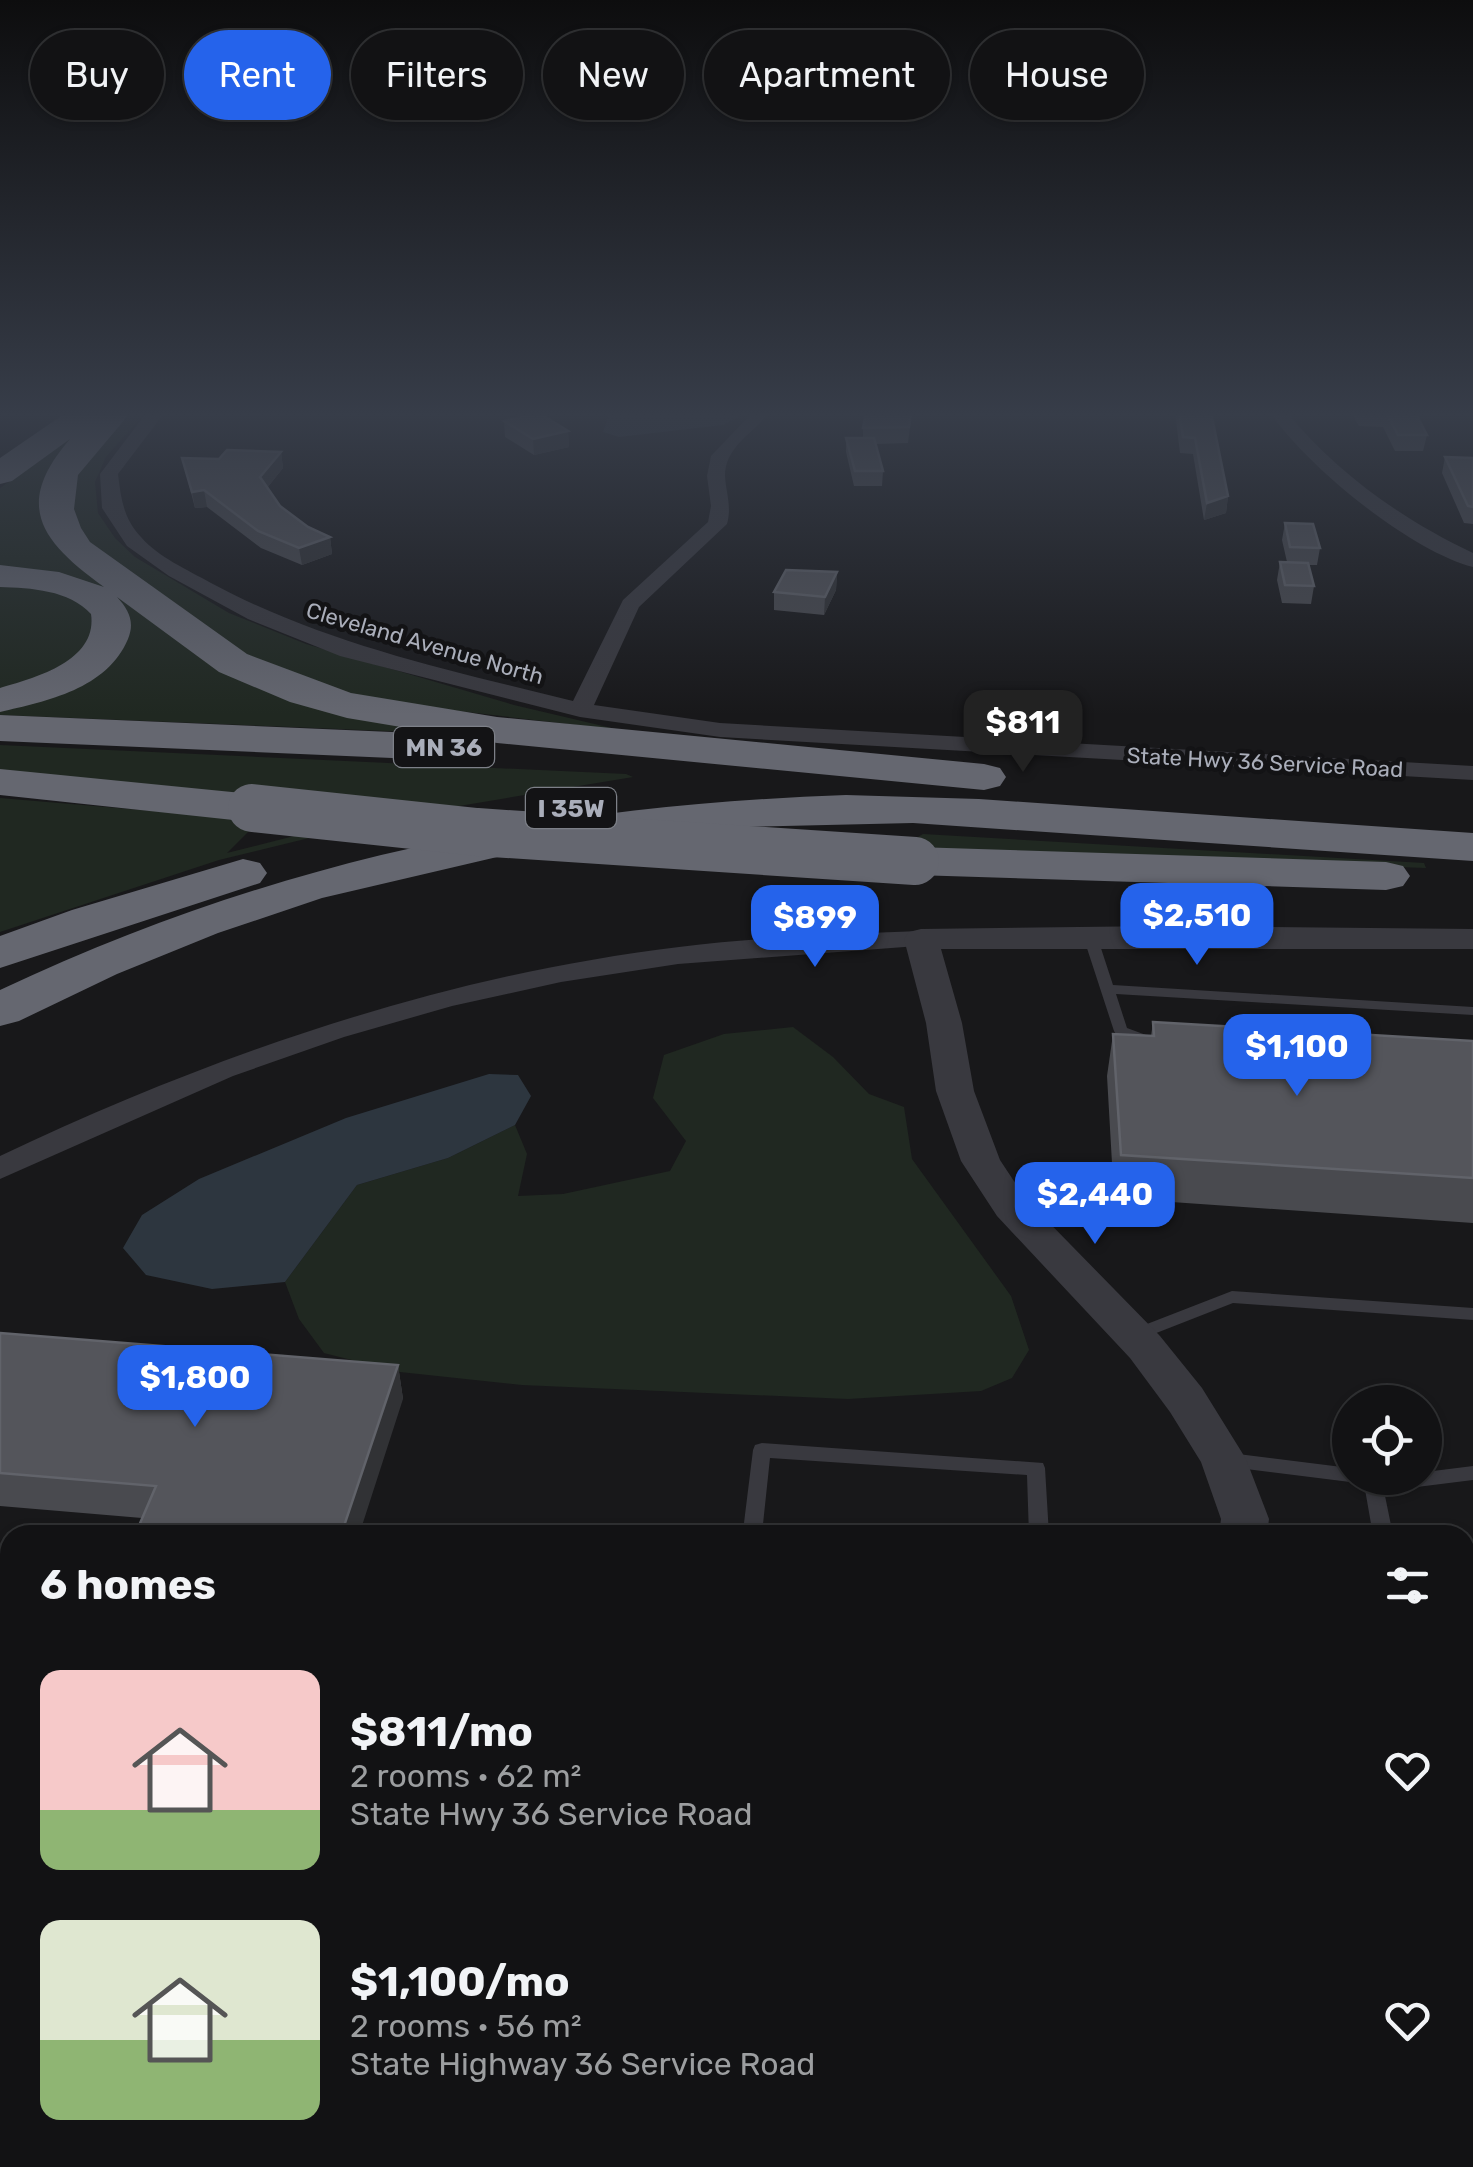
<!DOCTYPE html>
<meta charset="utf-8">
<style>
:root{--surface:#121214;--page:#1b1b1d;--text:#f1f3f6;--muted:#9c9ea0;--line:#313234;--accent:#2563eb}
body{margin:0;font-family:Rubik,sans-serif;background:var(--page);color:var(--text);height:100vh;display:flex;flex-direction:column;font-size:38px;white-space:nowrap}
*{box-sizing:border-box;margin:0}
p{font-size:32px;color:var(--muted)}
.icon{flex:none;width:55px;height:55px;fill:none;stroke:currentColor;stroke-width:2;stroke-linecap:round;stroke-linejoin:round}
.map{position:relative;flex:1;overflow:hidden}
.panel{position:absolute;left:0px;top:1525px;width:1475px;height:642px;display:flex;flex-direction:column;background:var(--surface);border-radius:30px 30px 0 0;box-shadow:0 2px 8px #0004,0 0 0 2px var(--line)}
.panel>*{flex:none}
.guide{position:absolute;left:30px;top:30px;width:1415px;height:90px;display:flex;gap:20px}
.fabs{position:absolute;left:1332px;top:1385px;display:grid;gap:20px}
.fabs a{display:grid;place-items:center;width:110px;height:110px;border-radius:50%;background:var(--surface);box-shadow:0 2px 8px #0004,0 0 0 2px var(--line);font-size:50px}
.price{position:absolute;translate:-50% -85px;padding:0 22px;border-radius:20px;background:var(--accent);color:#fff;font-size:32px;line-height:65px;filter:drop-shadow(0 2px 5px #0008)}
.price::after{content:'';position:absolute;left:50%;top:60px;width:30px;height:22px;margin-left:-15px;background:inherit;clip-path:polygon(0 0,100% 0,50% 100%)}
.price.selected{background:#222;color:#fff}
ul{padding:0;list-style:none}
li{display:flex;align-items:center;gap:30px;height:250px;padding:0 40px}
li span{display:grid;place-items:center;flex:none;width:280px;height:200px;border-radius:20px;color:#555}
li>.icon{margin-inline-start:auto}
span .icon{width:120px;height:120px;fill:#fffc;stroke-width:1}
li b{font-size:42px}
h2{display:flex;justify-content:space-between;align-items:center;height:120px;padding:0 40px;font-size:42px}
.chip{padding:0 35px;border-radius:45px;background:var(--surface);box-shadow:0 2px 8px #0004,0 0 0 2px var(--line);font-size:35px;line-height:90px}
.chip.selected{background:var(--accent);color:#fff}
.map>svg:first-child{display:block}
</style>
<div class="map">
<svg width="1473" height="2167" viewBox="0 0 1473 2167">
<rect width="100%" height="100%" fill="#18181a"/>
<path fill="#202821" d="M 108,412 L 67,454 L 46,507 L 207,657 L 459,734 L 0,715 L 0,707 L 130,627 L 126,609 L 0,571 L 0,488 Z
M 124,412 L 146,412 L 106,457 L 95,482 L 98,513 L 115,538 L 135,557 L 229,613 L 306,644 L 514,705 L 620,730 L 364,700 L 260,666 L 94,553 L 66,504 L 89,448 Z
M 0,581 L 89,600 L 96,648 L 0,696 Z
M 0,745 L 626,774 L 633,777 L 411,814 L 0,772 Z
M 0,798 L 260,820 L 227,853 L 298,835 L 346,829 L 219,860 L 0,932 Z
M 923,834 L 1424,863 L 1426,868 L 898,849 Z
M 793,1027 L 833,1057 L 869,1094 L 904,1107 L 912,1159 L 1011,1296 L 1029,1350 L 1012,1378 L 981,1391 L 848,1399 L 522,1385 L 400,1372 L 324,1353 L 299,1319 L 285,1282 L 357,1185 L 448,1158 L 515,1125 L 527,1154 L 518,1196 L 563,1194 L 670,1171 L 686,1141 L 653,1098 L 664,1055 L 724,1034 Z"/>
<path fill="#2d363f" d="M 610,412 L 747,412 L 723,425 L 619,437 L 603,432 Z
M 489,1074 L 518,1075 L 531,1096 L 515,1125 L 448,1158 L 357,1185 L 285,1282 L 212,1289 L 146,1275 L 123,1248 L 142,1215 L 199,1179 L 346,1118 Z"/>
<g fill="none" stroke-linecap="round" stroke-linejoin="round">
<path fill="#39393f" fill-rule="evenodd" d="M 1090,932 L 1097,936 L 1113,985 L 1473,1007 L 1473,1015 L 1116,994 L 1127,1028 L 1146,1035 L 1148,1038 L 1141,1042 L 1116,1034 L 1114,1031 L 1083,936 Z
M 1232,1291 L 1473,1308 L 1473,1320 L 1233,1303 L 1141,1339 L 1129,1339 L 1126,1335 L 1129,1331 Z
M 762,1443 L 1043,1463 L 1045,1468 L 1049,1535 L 1029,1535 L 1027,1475 L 770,1458 L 763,1524 L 814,1527 L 821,1530 L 824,1535 L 745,1535 L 743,1531 L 753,1450 L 755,1445 Z
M 1230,1453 L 1350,1468 L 1350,1478 L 1358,1478 L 1350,1482 L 1230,1467 L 1223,1465 L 1221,1460 L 1223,1455 Z
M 1473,1466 L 1473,1480 L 1409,1488 L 1383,1486 L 1393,1535 L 1373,1535 L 1363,1478 L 1425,1478 L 1425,1472 Z
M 0,1590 L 10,1591 L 10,1607 L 0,1606 Z
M 10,1691 L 10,1722 L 7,1727 L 0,1730 L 0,1699 L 3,1694 Z
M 0,1887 L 10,1888 L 10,1910 L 0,1909 Z
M 1465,1918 L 1473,1919 L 1473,1941 L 1465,1940 Z
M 0,2083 L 10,2084 L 10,2108 L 0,2107 Z
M 152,2158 L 178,2158 L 182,2167 L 156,2167 Z
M 316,2158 L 342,2158 L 340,2167 L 314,2167 Z
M 1036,2158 L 1061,2158 L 1062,2167 L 1036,2167 Z"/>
<path fill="#39393f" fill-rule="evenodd" d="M 147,412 L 165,412 L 118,474 C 121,498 123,518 141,537 C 158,557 188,570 211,583 C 325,644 448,670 573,701 L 623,600 L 708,522 L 711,506 L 707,476 L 711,456 L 753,412 L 770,412 C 755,432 725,446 725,476 C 726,493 732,506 727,524 L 639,607 L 594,705 L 720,723 L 1473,766 L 1473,780 L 720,737 L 580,717 L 340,656 L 248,619 L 169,576 L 127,546 L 102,508 L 100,474 Z
M 1270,412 L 1287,412 C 1335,472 1403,520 1473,553 L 1473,567 C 1410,551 1305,465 1270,412 Z
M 921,931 L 935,939 L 931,945 L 678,964 L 561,982 L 452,1006 L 344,1037 L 233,1076 L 0,1179 L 0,1156 C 216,1054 440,976 679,947 C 759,937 840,934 921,931 Z"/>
<path fill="#39393f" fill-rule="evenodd" d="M 1162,926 L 1473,929 L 1473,949 L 941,949 L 962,1023 L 974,1091 L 1000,1160 L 1025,1198 L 1160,1336 L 1202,1388 L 1246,1459 L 1269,1519 L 1267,1535 L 1219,1535 L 1221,1519 L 1201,1462 L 1170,1412 L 1130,1358 L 997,1216 L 961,1161 L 936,1091 L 926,1023 L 904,939 L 909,932 L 921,929 Z
M 1313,2158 L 1376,2158 L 1379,2167 L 1315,2167 Z"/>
<path fill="#656770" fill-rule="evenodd" d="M 67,412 L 131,412 L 78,475 L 74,509 L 81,528 L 90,542 L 247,654 L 351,693 L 497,717 L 984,764 L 1000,768 L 1006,777 L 1000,786 L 984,790 L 497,743 L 347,718 L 290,702 L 219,672 L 117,597 C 129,610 135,622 128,639 C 107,689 47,701 0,712 L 0,688 C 35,678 98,661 91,614 C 69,590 31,588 0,587 L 0,565 L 59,572 L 104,587 C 42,542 12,506 70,439 L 12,481 L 0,484 L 0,458 Z
M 0,715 L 415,733 L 430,737 L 437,746 L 430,755 L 415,759 L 0,741 Z
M 0,769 L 252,794 L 268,798 L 275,808 L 268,818 L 252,822 L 0,795 Z
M 846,795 L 979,799 L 1473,833 L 1473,861 L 913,823 L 737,827 L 628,836 L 519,852 L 322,898 L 218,933 L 117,974 L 19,1021 L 0,1026 L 0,990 C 276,860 542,806 846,795 Z
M 915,847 L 1386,862 L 1403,866 L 1410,876 L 1403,886 L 1386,890 L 915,875 L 898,871 L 891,861 L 898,851 Z
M 243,859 L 260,863 L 267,873 L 260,883 L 0,968 L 0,936 L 72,910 Z"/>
<path stroke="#656770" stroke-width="48" d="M 252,808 L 477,832 L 915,861"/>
</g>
<path fill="#494a4f" d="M 912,412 L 908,443 L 876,444 L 883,471 L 882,486 L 854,486 L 846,452 L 846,438 L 863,438 L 863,428 Z
M 1175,412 L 1211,412 L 1228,496 L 1226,513 L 1204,520 L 1193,454 L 1180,453 Z
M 1351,412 L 1415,412 L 1427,435 L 1423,451 L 1395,451 L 1383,427 L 1359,426 Z
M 504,421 L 568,431 L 569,447 L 534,455 L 505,437 Z
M 281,452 L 283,468 L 267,488 L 280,506 L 308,527 L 330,537 L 332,554 L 302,565 L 261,548 L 207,507 L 195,508 L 182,458 L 219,459 Z
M 1445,457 L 1473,458 L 1473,524 L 1464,523 L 1442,473 Z
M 1285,523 L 1320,548 L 1317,565 L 1308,565 L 1314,586 L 1311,604 L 1282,603 L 1277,580 L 1280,562 L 1287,562 L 1282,540 Z
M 837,572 L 836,590 L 824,615 L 774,610 L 774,592 Z
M 1153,1022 L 1473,1041 L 1473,1223 L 1114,1198 L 1107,1076 L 1113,1034 L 1151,1036 Z
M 0,1333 L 398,1365 L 403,1399 L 142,1518 L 0,1506 Z"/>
<path fill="#313235" d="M 568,431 L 569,447 L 534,455 L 533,439 Z
M 281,452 L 283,468 L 262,494 L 260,477 Z
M 204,490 L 207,507 L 195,508 L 192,492 Z
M 1228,496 L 1226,513 L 1204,520 L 1207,503 Z
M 330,537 L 332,554 L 302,565 L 299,548 Z
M 837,572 L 836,590 L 824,615 L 825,597 Z
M 398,1365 L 403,1399 L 359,1535 L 341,1535 Z"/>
<path fill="#54555b" stroke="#61636a" stroke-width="2.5" d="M 866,412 L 911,412 L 909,427 L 863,428 Z
M 1179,412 L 1211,412 L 1228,496 L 1207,503 L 1195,438 L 1183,437 Z
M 1386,412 L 1415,412 L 1427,435 L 1398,435 Z
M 539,413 L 568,431 L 533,439 L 504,421 Z
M 846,438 L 874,438 L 883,471 L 855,471 Z
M 227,450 L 281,452 L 260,477 L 280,506 L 308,527 L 330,537 L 299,548 L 258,531 L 204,490 L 192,492 L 182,458 L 219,459 Z
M 1445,457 L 1473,458 L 1473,507 L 1468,506 Z
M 1285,523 L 1313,524 L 1320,548 L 1290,547 Z
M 1280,562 L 1308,563 L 1314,586 L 1285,585 Z
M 786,570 L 837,572 L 825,597 L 774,592 Z
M 1153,1022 L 1473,1041 L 1473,1178 L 1121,1155 L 1113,1034 L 1154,1036 Z
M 0,1333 L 398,1365 L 341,1535 L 135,1535 L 156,1486 L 0,1473 Z
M 539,2158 L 910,2158 L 910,2167 L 537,2167 Z"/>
<linearGradient id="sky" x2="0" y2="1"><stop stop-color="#0d0d0e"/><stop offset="0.58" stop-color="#373d49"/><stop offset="1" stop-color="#373d49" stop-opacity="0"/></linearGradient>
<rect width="1473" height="715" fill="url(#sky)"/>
<g text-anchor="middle" stroke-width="9" stroke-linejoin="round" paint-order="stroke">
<g font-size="22" fill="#aaaeba" stroke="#131315">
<text transform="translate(425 643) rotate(16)" y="8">Cleveland Avenue North</text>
<text transform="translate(1265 762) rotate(3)" y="8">State Hwy 36 Service Road</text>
</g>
<g fill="#131315" stroke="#7d8088" stroke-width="2.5">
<rect x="394" y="727" width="100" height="40" rx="8"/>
<rect x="526" y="788" width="90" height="40" rx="8"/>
</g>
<g font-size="25" font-weight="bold" fill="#aaaeba">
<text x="444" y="756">MN 36</text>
<text x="571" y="817">I 35W</text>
</g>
</g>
</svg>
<div class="fabs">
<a><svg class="icon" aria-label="locate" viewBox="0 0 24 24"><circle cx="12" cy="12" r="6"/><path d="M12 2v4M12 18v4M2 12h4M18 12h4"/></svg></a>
</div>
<b class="price selected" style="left:1023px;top:775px">$811</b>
<b class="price" style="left:1197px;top:968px">$2,510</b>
<b class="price" style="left:815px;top:970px">$899</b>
<b class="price" style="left:1297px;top:1099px">$1,100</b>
<b class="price" style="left:1095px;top:1247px">$2,440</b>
<b class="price" style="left:195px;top:1430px">$1,800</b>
<div class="guide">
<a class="chip">Buy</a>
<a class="chip selected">Rent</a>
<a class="chip">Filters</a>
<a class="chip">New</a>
<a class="chip">Apartment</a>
<a class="chip">House</a>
</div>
<section class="panel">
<h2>6 homes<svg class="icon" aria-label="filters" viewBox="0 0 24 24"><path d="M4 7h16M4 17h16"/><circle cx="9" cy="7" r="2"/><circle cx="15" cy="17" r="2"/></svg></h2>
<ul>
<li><span style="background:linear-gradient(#f6c9c9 70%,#8fb573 0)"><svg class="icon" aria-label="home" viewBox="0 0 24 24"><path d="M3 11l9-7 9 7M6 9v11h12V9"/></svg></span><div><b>$811/mo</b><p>2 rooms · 62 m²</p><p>State Hwy 36 Service Road</p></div><svg class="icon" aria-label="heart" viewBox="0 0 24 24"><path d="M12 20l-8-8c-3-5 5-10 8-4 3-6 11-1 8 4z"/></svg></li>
<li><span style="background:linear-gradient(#dfe7d0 60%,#8fb573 0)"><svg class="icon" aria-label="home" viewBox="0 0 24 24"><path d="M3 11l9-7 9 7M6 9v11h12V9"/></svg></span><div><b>$1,100/mo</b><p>2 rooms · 56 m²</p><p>State Highway 36 Service Road</p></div><svg class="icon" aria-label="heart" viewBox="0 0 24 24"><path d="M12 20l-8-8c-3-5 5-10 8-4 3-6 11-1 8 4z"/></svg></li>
</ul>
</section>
</div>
